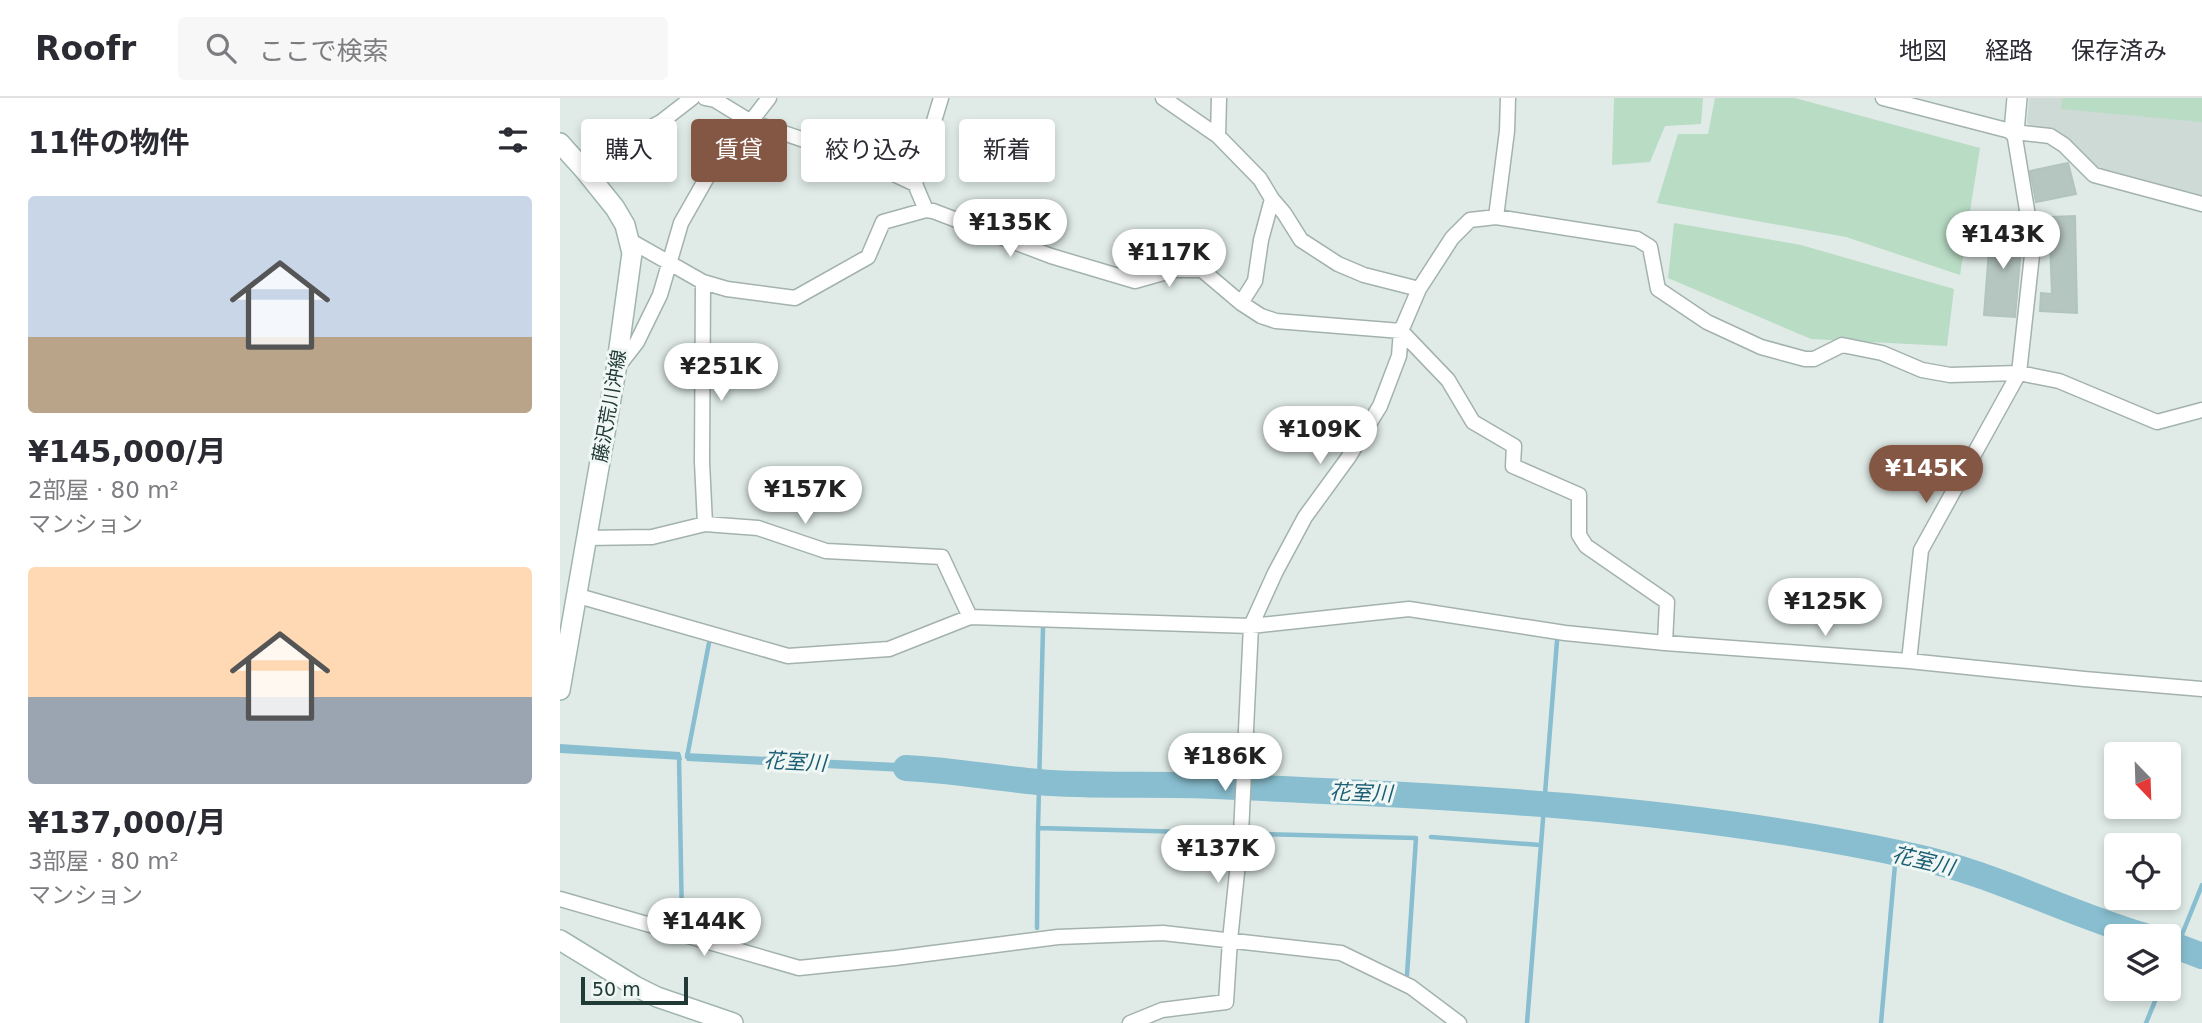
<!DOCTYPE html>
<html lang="ja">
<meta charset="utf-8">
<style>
:root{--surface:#fff;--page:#f7f7f7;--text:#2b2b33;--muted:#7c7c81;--line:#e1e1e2;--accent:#845644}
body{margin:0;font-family:"DejaVu Sans","Noto Sans JP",sans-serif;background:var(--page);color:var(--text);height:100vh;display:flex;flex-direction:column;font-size:26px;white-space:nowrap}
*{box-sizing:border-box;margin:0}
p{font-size:23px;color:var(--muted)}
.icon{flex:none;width:38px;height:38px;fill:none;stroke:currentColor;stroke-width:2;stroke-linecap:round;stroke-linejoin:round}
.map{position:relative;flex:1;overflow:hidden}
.drawer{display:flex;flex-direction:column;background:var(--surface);width:560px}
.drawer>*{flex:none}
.banner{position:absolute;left:21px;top:21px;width:665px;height:63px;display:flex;gap:14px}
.needle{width:46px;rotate:157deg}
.controls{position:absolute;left:1544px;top:644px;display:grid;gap:14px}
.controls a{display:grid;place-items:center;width:77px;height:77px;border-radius:7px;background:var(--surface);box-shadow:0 4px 10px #0003;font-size:35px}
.scale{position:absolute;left:21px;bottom:18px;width:107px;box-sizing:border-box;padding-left:7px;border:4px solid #213a36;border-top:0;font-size:19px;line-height:24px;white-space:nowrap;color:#213a36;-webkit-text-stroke:5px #f0f7f4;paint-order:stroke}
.price{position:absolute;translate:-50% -60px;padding:0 16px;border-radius:24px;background:#fff;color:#222;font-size:23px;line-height:46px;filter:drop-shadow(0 2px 4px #0008)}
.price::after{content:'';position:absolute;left:50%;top:42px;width:21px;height:16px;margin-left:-10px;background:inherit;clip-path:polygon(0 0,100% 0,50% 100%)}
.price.current{background:var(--accent);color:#fff}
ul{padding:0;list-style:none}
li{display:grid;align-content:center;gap:14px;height:371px;padding:0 28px}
li span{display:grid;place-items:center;height:217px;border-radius:7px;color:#555}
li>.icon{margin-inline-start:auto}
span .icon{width:126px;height:126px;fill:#fffc;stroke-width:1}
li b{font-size:30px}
h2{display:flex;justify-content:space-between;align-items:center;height:84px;padding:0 28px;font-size:30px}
.pill{padding:0 24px;border-radius:7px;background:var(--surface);box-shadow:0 4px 10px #0003;font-size:24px;line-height:63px}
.pill.current{background:var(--accent);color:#fff}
header{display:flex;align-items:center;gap:42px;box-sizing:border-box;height:98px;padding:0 35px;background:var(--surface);border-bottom:2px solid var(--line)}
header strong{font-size:33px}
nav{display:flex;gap:38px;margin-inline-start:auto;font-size:24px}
.search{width:490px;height:63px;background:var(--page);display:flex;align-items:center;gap:18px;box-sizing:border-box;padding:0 24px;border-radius:7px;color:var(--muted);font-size:26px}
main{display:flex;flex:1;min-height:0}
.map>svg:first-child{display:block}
</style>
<header>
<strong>Roofr</strong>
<div class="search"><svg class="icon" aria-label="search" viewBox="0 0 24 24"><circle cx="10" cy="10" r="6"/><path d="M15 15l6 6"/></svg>ここで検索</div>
<nav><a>地図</a><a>経路</a><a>保存済み</a></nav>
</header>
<main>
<section class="drawer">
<h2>11件の物件<svg class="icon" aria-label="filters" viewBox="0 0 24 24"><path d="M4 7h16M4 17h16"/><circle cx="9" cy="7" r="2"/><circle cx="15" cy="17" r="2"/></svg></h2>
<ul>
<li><span style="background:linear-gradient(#c9d6e8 65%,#b9a48a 0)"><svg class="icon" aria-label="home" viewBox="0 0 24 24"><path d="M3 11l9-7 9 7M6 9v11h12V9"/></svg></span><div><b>¥145,000/月</b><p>2部屋 · 80 m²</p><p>マンション</p></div></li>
<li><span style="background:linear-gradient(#ffd9b3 60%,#9aa5b1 0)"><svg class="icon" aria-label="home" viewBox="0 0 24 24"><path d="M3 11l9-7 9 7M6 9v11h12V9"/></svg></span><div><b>¥137,000/月</b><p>3部屋 · 80 m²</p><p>マンション</p></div></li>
</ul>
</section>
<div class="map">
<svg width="1642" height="925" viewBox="0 0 1642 925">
<rect width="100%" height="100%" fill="#e0ebe7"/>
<path fill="#cedad6" d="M 1469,0 L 1642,0 L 1642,100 L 1538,72 L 1467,25 Z"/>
<path fill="#b9dcc5" d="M 1054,0 L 1143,0 L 1141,26 L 1105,28 L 1090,64 L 1052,67 Z
M 1155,0 L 1235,0 L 1420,50 L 1400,177 L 1286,139 L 1097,105 L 1118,36 L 1148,36 Z
M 1502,0 L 1642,0 L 1642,24 L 1501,11 Z
M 1114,125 L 1241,147 L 1394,191 L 1387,248 L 1251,241 L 1108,180 Z"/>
<path fill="#88becf" d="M 0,646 L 120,654 L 122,662 L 0,655 Z
M 125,655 L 382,667 L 381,676 L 127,663 Z"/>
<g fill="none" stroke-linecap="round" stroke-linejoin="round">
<path stroke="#88becf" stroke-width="4.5" d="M 483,530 L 478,730 L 856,740 L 847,877
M 119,658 L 122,825
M 127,659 L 149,545
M 871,739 L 980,747
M 477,830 L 478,730
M 1608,871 L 1642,787
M 967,925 L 997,543
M 1321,925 L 1336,755
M 1586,925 L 1600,891"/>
<path stroke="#88becf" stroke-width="26" d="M 346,670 C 390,672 434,680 478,684 C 536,689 596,685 655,688 C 888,698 1123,708 1352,758 C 1433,775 1506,815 1585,838
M 1608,845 L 1642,858"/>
</g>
<path fill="#b5c5c0" stroke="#b2c4be" stroke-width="2" d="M 461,41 L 482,41 L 482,59 L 461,59 Z
M 1508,65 L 1516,96 L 1476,104 L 1470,73 Z
M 1515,118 L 1517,215 L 1480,213 L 1481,195 L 1492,196 L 1489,119 Z
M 1431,126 L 1460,128 L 1462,139 L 1455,219 L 1424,217 Z"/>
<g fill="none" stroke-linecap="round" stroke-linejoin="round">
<g stroke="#a3b2ae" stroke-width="17">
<path id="street" d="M 145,0 L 155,2 L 191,24 L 306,63 L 355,86
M 603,0 L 658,38
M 659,0 L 658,38 L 700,81 L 712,101 L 701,142 L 695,183 L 681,205
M 1323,0 L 1454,34 L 1490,38 L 1504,47 L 1534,77 L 1642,106
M 26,74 L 58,47 L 101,24 L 132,0
M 712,101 L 724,115 L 741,142 L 778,166 L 804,177 L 859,191
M 366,112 L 355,86 L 381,0
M 936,119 L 947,33 L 948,0
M 69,142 L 143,184 L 167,191 L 235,200 L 308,159 L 323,124 L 366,112 L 373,113 L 491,158 L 575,183 L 614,172 L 642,172 L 681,205 L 701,218 L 716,223 L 841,233 L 888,282 L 913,324 L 954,348 L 953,368 L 1019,397 L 1019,437 L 1026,448 L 1107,504 L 1105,545
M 143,184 L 142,364 L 145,426
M 56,271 L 77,244 L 100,197 L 121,125 L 146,81 L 209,0
M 25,440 L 92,439 L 145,426 L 198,430 L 266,453 L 382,459 L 410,519
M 15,497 L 228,558 L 329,551 L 410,519 L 691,528 L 849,511 L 1005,535 L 1105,545 L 1349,563 L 1524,581 L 1642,591
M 1349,563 L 1361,452 L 1459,275 L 1473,148 L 1454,34
M 0,801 L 239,870 L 335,860 L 498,839 L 603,835 L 781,855 L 851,889 L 899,925
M 570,925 L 602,912 L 666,904 L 670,842 L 681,736 L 691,528 L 715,475 L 745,419 L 788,360 L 820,308 L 839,258 L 841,233 L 859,191 L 892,140 L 910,122 L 936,119 L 1077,141 L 1090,149 L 1098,191 L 1147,224 L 1201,249 L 1245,261 L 1254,261 L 1282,247 L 1322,255 L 1362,272 L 1390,277 L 1459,275 L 1499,283 L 1597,324 L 1642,312"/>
</g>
<g stroke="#9fb6b0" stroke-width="22">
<path id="secondary" d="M 1454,34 L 1457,0
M 0,45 L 26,74 L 55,110 L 65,127 L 72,155 L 56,272 L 0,592
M 0,842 L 75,888 L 97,899 L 173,925"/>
</g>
<use href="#street" stroke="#fff" stroke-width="14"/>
<use href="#secondary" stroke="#fff" stroke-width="19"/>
</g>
<g text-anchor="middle" stroke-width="6" stroke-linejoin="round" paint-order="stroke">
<g font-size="19" fill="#213a36" stroke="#f0f7f4">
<text transform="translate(49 308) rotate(-80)" y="7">藤沢荒川沖線</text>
</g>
<g font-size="21" font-style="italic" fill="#1c5f75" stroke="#f0f7f4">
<text transform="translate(235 664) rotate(3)" y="7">花室川</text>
<text transform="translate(801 695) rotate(2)" y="7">花室川</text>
<text transform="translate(1363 763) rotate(13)" y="7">花室川</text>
</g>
</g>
</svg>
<div class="controls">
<a><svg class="needle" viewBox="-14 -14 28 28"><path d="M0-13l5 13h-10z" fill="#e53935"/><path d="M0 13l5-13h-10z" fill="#7c7c81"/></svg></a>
<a><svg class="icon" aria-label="locate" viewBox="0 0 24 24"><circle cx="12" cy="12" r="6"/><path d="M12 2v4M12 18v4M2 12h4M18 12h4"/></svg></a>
<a><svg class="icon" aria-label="layers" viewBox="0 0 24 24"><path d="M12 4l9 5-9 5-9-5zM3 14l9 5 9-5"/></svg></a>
</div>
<div class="scale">50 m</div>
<b class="price" style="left:450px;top:161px">¥135K</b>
<b class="price" style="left:1443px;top:173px">¥143K</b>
<b class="price" style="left:609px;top:191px">¥117K</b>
<b class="price" style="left:161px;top:305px">¥251K</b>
<b class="price" style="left:760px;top:368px">¥109K</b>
<b class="price current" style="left:1366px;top:407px">¥145K</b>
<b class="price" style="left:245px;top:428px">¥157K</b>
<b class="price" style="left:1265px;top:540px">¥125K</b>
<b class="price" style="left:665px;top:695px">¥186K</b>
<b class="price" style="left:658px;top:787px">¥137K</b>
<b class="price" style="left:144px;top:860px">¥144K</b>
<div class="banner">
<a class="pill">購入</a>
<a class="pill current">賃貸</a>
<a class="pill">絞り込み</a>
<a class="pill">新着</a>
</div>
</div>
</main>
